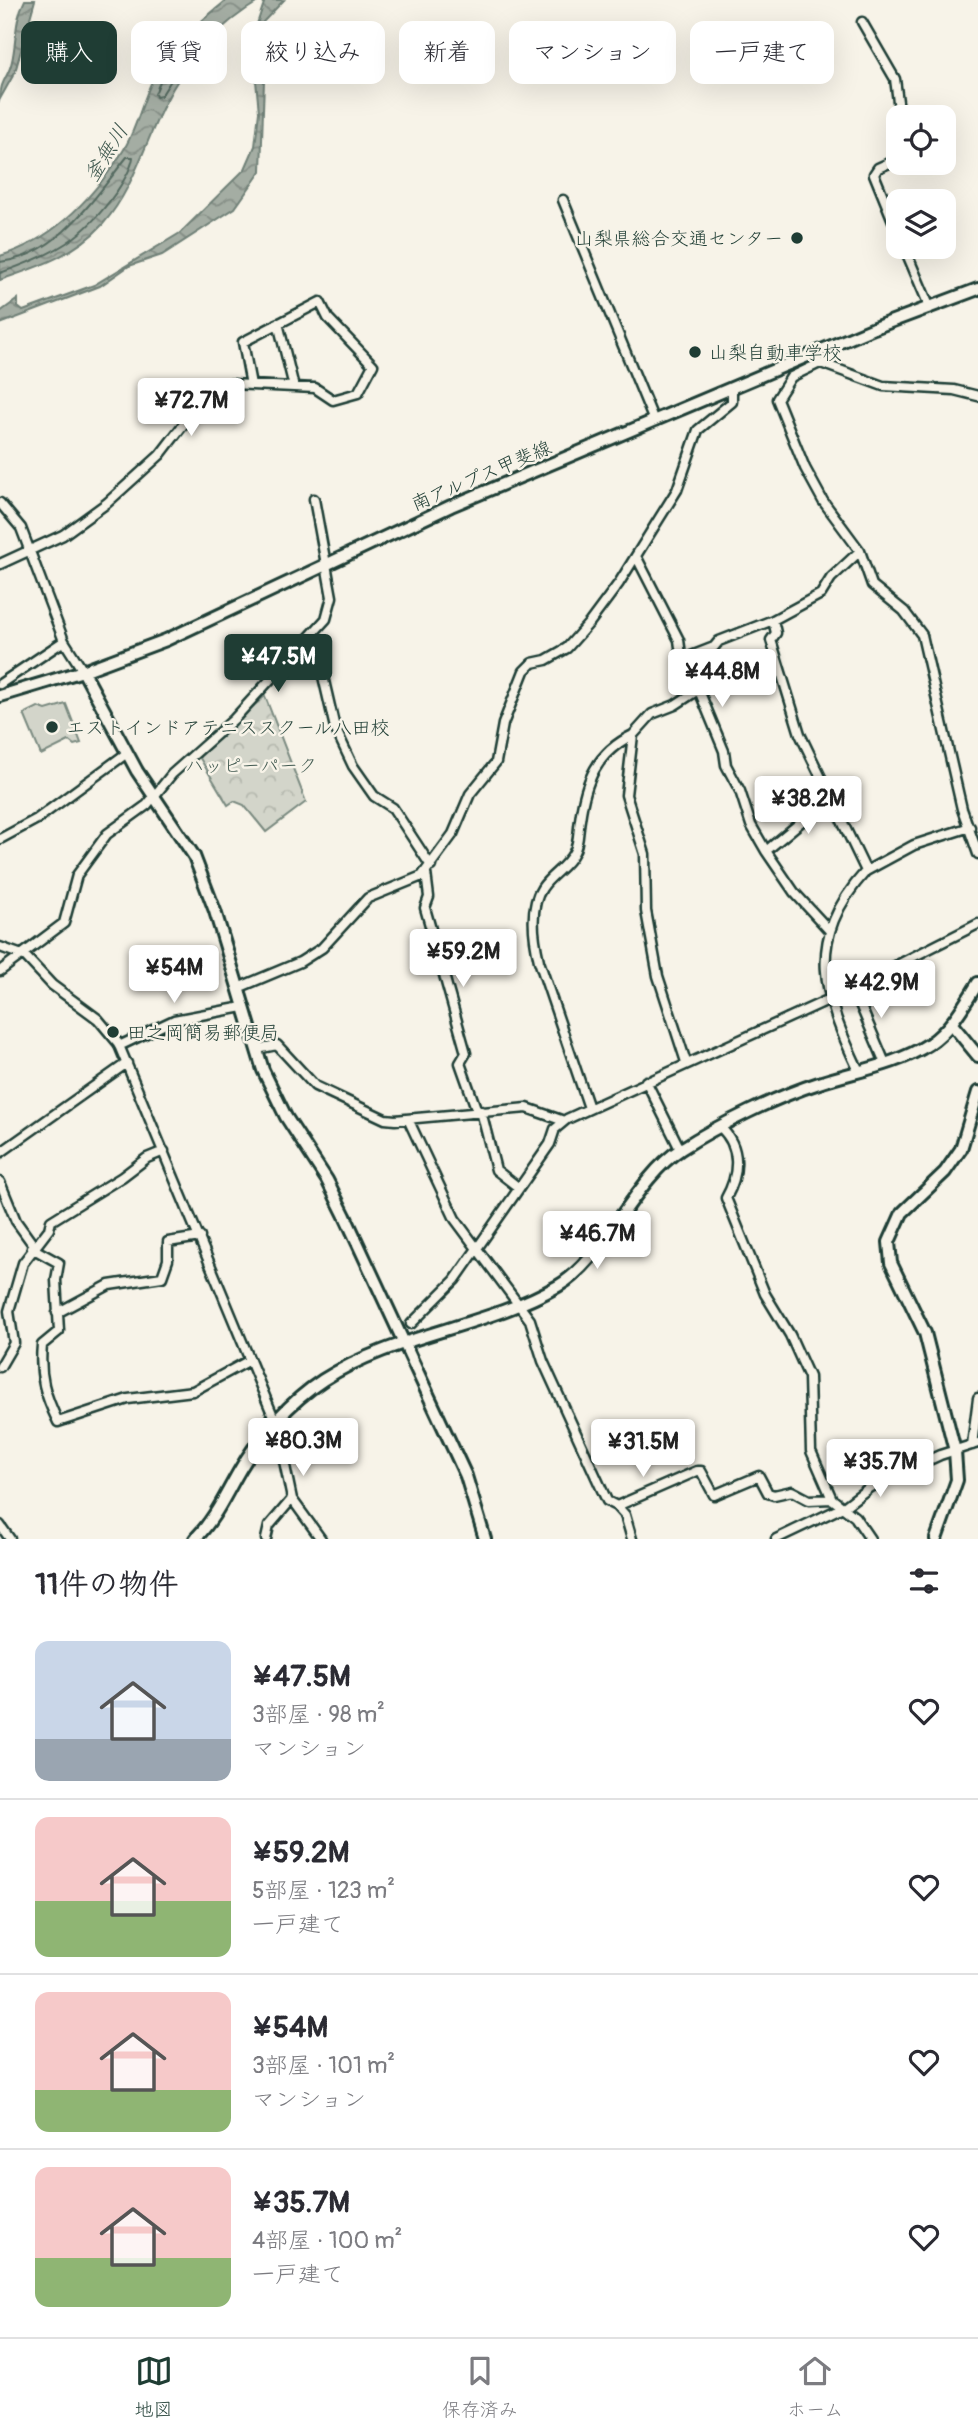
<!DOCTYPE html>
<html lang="ja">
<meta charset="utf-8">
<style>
:root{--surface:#fff;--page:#f2f2f3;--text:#2b2b33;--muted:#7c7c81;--line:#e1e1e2;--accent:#1f3d34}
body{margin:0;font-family:Pangolin,"Klee One",sans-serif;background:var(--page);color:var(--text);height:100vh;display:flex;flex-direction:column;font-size:26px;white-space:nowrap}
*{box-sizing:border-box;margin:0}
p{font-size:23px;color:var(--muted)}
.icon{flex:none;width:38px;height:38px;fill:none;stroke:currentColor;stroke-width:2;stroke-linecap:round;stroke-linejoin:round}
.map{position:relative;height:1539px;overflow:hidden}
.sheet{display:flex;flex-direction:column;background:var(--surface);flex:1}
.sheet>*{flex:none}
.guide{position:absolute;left:21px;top:21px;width:936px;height:63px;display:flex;gap:14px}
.fabs{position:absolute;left:886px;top:105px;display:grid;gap:14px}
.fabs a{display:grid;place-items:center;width:70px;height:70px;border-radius:14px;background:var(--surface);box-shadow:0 7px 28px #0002;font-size:35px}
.price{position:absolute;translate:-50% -60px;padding:0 16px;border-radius:7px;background:#fff;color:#222;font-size:23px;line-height:46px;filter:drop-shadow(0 2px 4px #0008)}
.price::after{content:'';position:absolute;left:50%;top:42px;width:21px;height:16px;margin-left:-10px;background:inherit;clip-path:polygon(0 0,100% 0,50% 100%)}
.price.current{background:var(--accent);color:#fff}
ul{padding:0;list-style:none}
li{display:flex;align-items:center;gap:21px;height:175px;padding:0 35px}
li+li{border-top:2px solid var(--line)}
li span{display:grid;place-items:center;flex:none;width:196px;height:140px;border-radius:14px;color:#555}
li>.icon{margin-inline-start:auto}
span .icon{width:84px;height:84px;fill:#fffc;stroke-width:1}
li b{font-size:30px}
h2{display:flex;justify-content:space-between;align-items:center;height:84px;padding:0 35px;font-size:30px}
.chip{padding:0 24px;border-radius:14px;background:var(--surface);box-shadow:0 7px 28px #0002;font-size:24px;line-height:63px}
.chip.current{background:var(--accent);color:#fff}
.tab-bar{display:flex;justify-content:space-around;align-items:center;height:98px;border-top:2px solid var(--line);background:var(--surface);font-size:19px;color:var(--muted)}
.tab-bar a{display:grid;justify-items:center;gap:4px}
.tab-bar .current{color:var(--accent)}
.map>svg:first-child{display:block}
</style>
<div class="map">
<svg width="978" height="1539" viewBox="0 0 978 1539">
<defs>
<pattern id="forest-crowns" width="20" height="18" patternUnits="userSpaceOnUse" patternTransform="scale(1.75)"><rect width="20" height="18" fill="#d3d5ca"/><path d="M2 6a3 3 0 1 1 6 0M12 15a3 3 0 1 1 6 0" fill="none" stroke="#b5b8ae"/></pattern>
<pattern id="water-waves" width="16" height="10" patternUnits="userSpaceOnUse" patternTransform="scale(1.75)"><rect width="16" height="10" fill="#a4ada3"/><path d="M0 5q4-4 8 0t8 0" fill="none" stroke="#858e86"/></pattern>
</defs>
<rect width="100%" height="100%" fill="#f7f3e8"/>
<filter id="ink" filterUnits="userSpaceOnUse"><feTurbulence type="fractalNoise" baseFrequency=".0143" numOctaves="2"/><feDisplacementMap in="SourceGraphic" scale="14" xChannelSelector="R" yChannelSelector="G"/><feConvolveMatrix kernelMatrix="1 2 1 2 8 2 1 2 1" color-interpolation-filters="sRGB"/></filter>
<g filter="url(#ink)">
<path fill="url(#forest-crowns)" stroke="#79897f" stroke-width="2" d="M 265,696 L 306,802 L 266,832 L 244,805 L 234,801 L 228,805 L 198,755 Z"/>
<path fill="#d3d5ca" stroke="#79897f" stroke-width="2" d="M 66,704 L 81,743 L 74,745 L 69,741 L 41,755 L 24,714 L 38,707 L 46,710 Z"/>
<path fill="url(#water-waves)" stroke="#6f8077" stroke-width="2" d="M 25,0 L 35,0 L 15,72 L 0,99 C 0,80 9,77 12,61 C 17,40 14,20 25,0 Z
M 227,0 L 261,0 C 218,25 186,60 164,105 C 144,145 133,190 103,224 C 75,255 37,267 0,280 L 0,256 C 53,240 93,198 123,151 C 137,129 142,100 154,77 C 170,45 200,22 227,0 Z
M 265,0 L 284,0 L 263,22 L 259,38 L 264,80 L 261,171 L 235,208 L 162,255 L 129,266 L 100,286 L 0,324 L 0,312 L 18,299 L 18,307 L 23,311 L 94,285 L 180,233 L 245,169 L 255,146 L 259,112 L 252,39 Z"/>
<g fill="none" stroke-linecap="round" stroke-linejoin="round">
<path stroke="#546a60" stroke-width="2" d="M 178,56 L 183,56 L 184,60 L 161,96 L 156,97 L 155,94 L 161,79 Z
M 0,262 C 58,256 94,198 127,157 L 133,157 C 132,168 123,182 117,191 C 83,240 54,254 0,273"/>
<g stroke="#1f3d34" stroke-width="13">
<path id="street" d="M 862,22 L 895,79 L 900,117
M 898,159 L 878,168 L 874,174 L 898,233
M 563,200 L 654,421
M 904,247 L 930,308
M 278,323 L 294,387
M 818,362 L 883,386 L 954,390 L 978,396
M 820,363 L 791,377 L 777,399 L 805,468 L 823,501 L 860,551 L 872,585 L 904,611 L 922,635 L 962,809 L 978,854
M 0,503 L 21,528 L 64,641 L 83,671
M 636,556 L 679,640 L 683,669 L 691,671
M 0,564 L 63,535 L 107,503 L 160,455 L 203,399 L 231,384 L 315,388 L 333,400 L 358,393 L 373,365 L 328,318 L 320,302 L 243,342 L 251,385
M 773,620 L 776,633 L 771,640 L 800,734 L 866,871 C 804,940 823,995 859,1071
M 304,645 L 322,672 L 335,728 L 353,766 L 374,796 L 393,808 L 431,866
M 0,684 L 64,641
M 0,839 L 37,819 L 127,753
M 766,851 L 831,797
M 866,871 L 914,845 L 970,827
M 426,873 L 429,897 L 425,908 L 466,1053 L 460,1063 L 477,1111
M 829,930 L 794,892 L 766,851 L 751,825 L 740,791 L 726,765 L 724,751 L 691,671 L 691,656 L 714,647 L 719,641 L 773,620 L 821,594 L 831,578 L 860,551
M 0,947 L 25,956 L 52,985 L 98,1019 L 118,1043 L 276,1423 L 292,1499 L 321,1539
M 0,971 L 64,923 L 77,875 L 107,834 L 147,805 L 172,774 L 234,719 L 326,619 L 332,597 L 314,499
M 238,988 L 300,962 L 322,948 L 368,898 L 422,876 L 453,834 L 470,794 L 496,762 L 503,724 L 524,671 L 532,663 L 546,660 L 567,648 L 590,622 L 619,583 L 677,490 L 698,430 L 732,402 L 732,389
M 853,988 L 885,1063
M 119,1046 L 174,1020 L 243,1007
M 257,1049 L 277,1045 L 315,1086 L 385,1119 L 395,1120 L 527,1108 L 564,1121
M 686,1062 L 658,976 L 646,911 L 645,854 L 626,795 L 633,735 L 652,714 L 675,705 L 698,690
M 646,1081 L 680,1149
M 589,1108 L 539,961 C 534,940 529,907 542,888 C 551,874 567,867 574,852 C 579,843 578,830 580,820 C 585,781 597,752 633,735
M 481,1111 L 496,1170 L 519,1188
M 408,1119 L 455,1219 L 530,1320 L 543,1361 L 607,1501 L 617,1506 L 697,1471 L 701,1471 L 714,1495 L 759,1476 L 768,1493 L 774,1495 L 792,1491 L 809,1500 L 832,1499 L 855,1517 L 870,1539
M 720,1127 C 742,1147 739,1175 726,1198 L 765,1294 L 790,1335 L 809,1377 L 811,1451 L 832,1499
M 0,1153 L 127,1063
M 0,1182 L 16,1221 L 34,1246
M 32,1248 L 59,1263 L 56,1280 L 59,1331 L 42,1345 C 39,1376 45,1395 58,1422 L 128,1399 L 193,1391 L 250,1360
M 57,1313 L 109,1285 L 162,1277 L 168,1260 L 168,1242 L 200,1237
M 411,1324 L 455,1280 L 550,1144 L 555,1129 L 567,1119 L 830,999 L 978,924
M 0,1367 L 14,1343 L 9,1311 L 23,1263 L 49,1229 L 51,1221 L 122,1177 L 147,1158 L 164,1151
M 972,1445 L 978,1398
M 617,1506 L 625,1515 L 632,1539
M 0,1525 L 10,1539
M 266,1539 L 269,1526 L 292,1499
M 776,1539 L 845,1506 L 870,1487 L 940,1455 L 978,1443"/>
</g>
<g stroke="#1f3d34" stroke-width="16">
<path id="secondary" d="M 83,671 L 137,771 L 194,856 L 215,911 L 263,1070 L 286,1117 L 327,1180 L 345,1216 L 466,1476 L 485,1539
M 0,696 L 83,671 L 166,640 L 451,506 L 874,328 L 978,289
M 951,1023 L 978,1056
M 195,1539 C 216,1518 226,1493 241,1468 C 260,1435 291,1401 323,1380 C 394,1334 485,1328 558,1286 C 605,1259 633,1180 681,1149 C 718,1125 778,1096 819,1083 C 855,1071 897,1065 929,1044 C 951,1029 964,1005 978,983
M 936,1539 L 957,1480 L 955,1451 L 925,1333 L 891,1263 L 889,1242 L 902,1213 L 945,1172 L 961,1149 L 978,1092"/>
</g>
<use href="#street" stroke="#f7f3e8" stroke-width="8"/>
<use href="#secondary" stroke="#f7f3e8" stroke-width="10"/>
</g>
</g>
<g fill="#1f3d34" stroke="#f7f3e8" stroke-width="2.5">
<circle cx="797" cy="238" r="7"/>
<circle cx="695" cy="352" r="7"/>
<circle cx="52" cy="727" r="7"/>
<circle cx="113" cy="1032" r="7"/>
</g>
<g text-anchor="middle" stroke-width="5" stroke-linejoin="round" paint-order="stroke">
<g font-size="19" fill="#1f3d34" stroke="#f7f3e8" text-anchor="start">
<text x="783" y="245" text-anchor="end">山梨県総合交通センター</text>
<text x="709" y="359">山梨自動車学校</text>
<text x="66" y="734">エストインドアテニススクール八田校</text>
<text x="127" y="1039">田之岡簡易郵便局</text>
</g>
<g font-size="19" fill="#1f3d34" stroke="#f7f3e8">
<text transform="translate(481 475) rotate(-23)" y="7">南アルプス甲斐線</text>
</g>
<g font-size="19" fill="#435b52" stroke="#f7f3e8">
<text x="251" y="772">ハッピーパーク</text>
</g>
<g font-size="21" font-style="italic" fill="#405950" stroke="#f7f3e8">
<text transform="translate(106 153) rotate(-58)" y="7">釜無川</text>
</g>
</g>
</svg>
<div class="fabs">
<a><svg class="icon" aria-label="locate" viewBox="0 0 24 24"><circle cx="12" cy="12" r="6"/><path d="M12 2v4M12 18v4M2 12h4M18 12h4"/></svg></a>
<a><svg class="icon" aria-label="layers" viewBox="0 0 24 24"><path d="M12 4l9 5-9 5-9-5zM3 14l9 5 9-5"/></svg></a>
</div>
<b class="price" style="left:191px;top:438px">¥72.7M</b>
<b class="price current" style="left:278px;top:694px">¥47.5M</b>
<b class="price" style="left:722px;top:709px">¥44.8M</b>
<b class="price" style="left:808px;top:836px">¥38.2M</b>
<b class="price" style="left:463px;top:989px">¥59.2M</b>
<b class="price" style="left:174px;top:1005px">¥54M</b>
<b class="price" style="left:881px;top:1020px">¥42.9M</b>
<b class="price" style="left:597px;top:1271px">¥46.7M</b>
<b class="price" style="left:303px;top:1478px">¥80.3M</b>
<b class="price" style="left:643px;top:1479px">¥31.5M</b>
<b class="price" style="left:880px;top:1499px">¥35.7M</b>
<div class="guide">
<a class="chip current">購入</a>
<a class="chip">賃貸</a>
<a class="chip">絞り込み</a>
<a class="chip">新着</a>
<a class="chip">マンション</a>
<a class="chip">一戸建て</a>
</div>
</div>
<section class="sheet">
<h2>11件の物件<svg class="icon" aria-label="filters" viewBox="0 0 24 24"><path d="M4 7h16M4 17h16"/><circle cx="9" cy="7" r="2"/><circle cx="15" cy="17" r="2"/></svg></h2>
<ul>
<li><span style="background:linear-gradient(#c9d6e8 70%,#9aa5b1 0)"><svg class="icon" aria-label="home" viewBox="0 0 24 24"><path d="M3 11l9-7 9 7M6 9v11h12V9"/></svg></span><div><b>¥47.5M</b><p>3部屋 · 98 m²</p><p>マンション</p></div><svg class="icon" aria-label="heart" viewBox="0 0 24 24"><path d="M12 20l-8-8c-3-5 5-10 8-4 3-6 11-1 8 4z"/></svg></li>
<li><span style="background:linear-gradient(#f6c9c9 60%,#8fb573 0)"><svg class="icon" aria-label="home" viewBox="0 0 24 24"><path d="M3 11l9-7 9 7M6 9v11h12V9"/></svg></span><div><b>¥59.2M</b><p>5部屋 · 123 m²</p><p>一戸建て</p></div><svg class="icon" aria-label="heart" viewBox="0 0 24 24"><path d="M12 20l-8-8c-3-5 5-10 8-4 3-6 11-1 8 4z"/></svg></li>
<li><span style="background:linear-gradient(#f6c9c9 70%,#8fb573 0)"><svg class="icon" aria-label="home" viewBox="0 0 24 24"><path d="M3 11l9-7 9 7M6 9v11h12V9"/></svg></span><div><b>¥54M</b><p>3部屋 · 101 m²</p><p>マンション</p></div><svg class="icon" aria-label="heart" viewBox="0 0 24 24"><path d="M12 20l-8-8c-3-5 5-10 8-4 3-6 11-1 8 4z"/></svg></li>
<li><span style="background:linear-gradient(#f6c9c9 65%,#8fb573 0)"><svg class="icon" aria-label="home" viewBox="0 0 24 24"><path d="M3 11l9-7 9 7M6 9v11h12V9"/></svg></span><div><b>¥35.7M</b><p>4部屋 · 100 m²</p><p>一戸建て</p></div><svg class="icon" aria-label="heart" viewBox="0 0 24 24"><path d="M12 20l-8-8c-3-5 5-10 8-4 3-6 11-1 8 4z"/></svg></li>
</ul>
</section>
<nav class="tab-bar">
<a class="current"><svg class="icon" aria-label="map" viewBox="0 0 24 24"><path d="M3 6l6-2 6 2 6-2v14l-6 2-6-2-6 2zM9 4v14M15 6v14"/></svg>地図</a>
<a><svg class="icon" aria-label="saved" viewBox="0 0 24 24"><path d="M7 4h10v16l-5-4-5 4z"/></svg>保存済み</a>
<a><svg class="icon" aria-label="home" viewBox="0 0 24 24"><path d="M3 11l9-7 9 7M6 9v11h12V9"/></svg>ホーム</a>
</nav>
